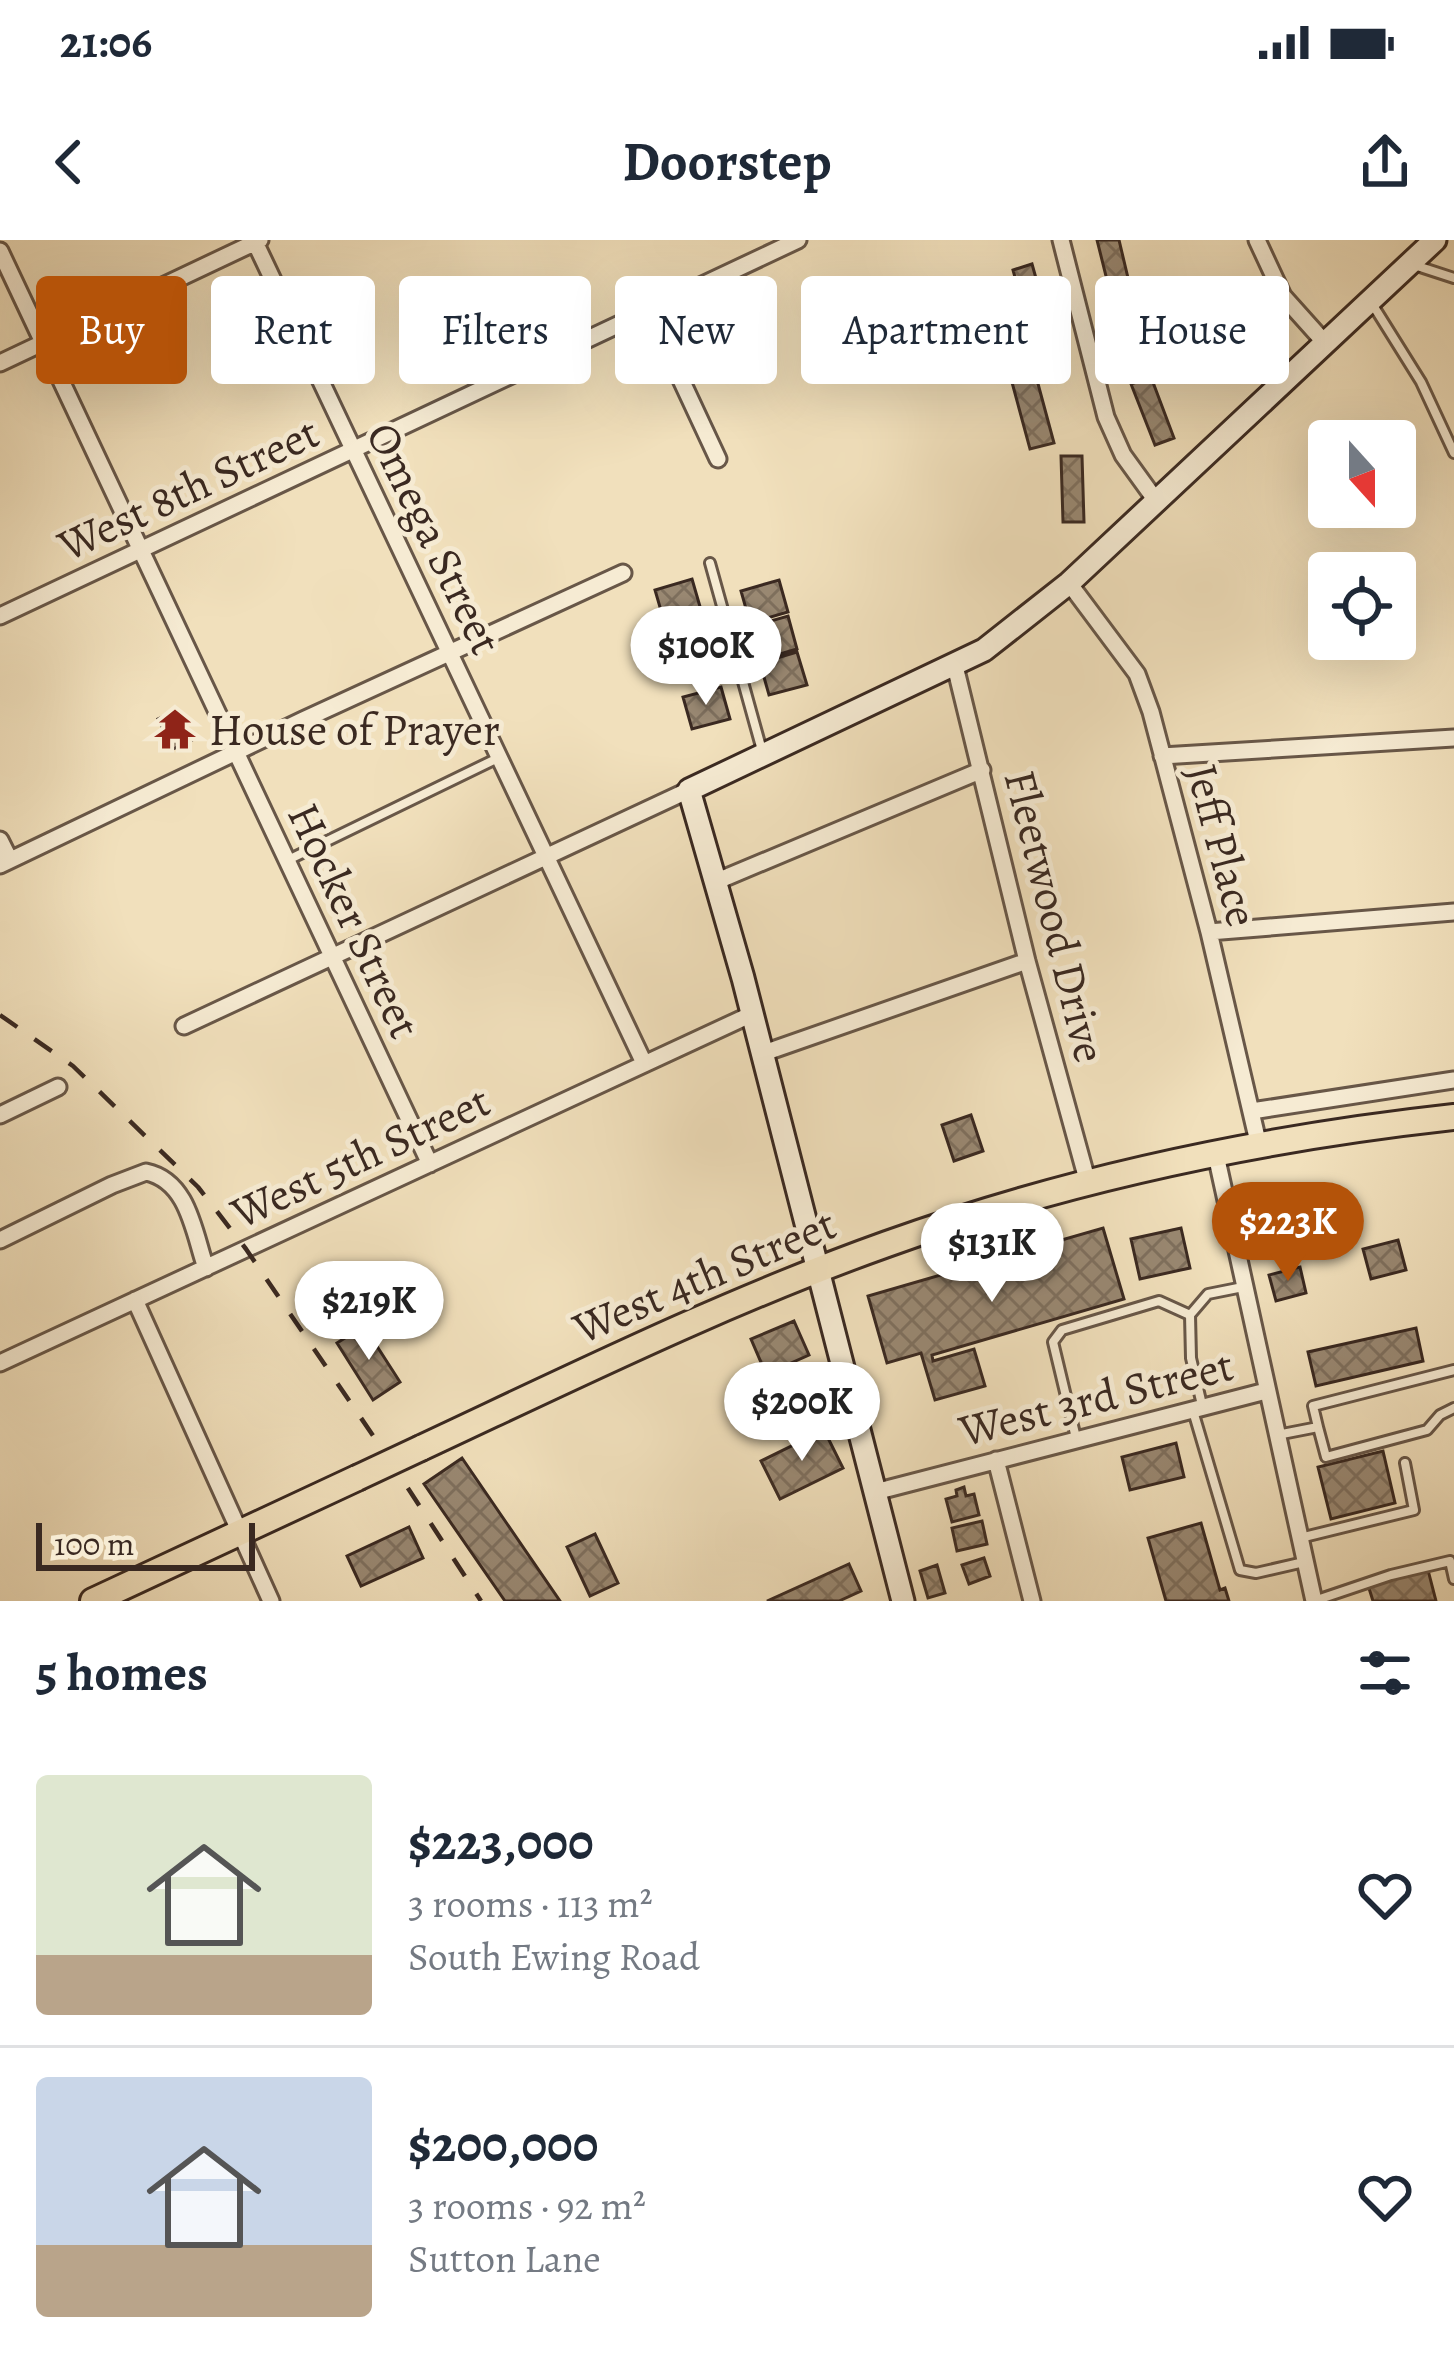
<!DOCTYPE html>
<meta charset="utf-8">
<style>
:root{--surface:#fff;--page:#f2f2f3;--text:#1f2937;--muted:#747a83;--line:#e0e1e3;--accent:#b45309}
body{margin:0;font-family:Alegreya,serif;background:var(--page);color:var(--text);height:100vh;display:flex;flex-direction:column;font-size:45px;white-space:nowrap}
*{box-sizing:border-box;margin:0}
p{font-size:39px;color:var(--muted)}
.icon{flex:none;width:66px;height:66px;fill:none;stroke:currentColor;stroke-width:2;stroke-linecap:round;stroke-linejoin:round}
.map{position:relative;height:1361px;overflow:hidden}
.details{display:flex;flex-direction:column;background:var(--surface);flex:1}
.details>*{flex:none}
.guide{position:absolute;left:36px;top:36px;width:1383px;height:108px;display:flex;gap:24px}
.needle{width:78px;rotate:159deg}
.controls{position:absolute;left:1308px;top:180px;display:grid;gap:24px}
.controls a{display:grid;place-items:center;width:108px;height:108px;border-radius:12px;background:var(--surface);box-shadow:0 12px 48px #0002;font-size:60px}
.scale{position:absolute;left:36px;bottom:30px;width:219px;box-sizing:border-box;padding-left:12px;border:6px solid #3a2921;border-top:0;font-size:33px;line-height:42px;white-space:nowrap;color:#3a2921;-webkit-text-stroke:9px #f6ebd3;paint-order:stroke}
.price{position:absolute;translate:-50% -102px;padding:0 27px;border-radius:42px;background:#fff;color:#222;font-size:39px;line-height:78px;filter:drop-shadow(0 3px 6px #0008)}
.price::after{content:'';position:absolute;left:50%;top:72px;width:36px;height:27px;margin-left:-18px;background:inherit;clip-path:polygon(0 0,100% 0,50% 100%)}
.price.active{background:var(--accent);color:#fff}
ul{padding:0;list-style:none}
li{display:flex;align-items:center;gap:36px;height:300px;padding:0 36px}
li+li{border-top:3px solid var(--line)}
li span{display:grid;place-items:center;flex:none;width:336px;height:240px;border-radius:12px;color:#555}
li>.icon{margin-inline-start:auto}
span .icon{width:144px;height:144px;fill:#fffc;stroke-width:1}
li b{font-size:51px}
h2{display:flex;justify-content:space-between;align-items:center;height:144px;padding:0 36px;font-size:51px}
.chip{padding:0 42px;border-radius:12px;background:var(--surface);box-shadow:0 12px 48px #0002;font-size:42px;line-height:108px}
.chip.active{background:var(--accent);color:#fff}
.status{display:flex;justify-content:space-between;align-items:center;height:84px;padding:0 60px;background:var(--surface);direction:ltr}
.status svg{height:33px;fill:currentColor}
header{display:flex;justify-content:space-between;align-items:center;height:156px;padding:0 36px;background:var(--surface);font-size:54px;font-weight:600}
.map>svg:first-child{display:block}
</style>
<div class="status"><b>21:06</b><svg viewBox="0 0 49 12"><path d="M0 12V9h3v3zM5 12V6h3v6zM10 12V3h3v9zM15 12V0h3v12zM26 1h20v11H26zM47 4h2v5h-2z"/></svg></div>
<header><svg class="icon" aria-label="back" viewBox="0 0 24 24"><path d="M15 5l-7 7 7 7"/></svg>Doorstep<svg class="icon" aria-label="share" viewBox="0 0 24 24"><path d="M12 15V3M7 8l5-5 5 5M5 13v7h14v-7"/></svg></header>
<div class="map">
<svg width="1454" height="1361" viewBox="0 0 1454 1361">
<defs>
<pattern id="building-cross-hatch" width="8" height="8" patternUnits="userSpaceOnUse" patternTransform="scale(3)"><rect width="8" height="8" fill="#998872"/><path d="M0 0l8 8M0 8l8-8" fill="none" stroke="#7e6f5d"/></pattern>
</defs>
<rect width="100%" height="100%" fill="#f1e0bc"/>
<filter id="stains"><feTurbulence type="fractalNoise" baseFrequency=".00167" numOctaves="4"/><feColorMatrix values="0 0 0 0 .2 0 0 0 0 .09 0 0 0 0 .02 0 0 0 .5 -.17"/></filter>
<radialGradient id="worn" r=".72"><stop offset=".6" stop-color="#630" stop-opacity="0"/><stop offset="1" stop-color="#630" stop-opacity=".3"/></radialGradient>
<path fill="url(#building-cross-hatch)" stroke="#3a2921" stroke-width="3" d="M 1097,0 L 1119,0 L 1128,38 L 1108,44 Z
M 1032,24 L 1050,88 L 1030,93 L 1013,30 Z
M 1147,53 L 1164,116 L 1143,121 L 1127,58 Z
M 1027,103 L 1054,203 L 1030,209 L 1003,109 Z
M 1151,137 L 1174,198 L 1155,205 L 1131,144 Z
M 1061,216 L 1082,216 L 1084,282 L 1063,282 Z
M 692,339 L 701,370 L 664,381 L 655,350 Z
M 779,340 L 788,372 L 750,383 L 741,351 Z
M 702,376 L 711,407 L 674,418 L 665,386 Z
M 788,376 L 797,409 L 760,420 L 750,387 Z
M 797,412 L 807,445 L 769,455 L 760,423 Z
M 721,447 L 730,479 L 692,489 L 683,457 Z
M 177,470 L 192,500 L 173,509 L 158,479 Z
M 971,875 L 983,911 L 954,921 L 942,885 Z
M 1103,988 L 1124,1059 L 932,1115 L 933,1121 L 974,1109 L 985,1146 L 935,1160 L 921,1113 L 887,1123 L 868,1056 Z
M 1181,988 L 1190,1028 L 1140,1039 L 1131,999 Z
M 1398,1000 L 1406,1030 L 1371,1039 L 1363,1009 Z
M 1300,1027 L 1306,1053 L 1276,1061 L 1269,1035 Z
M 794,1081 L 809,1115 L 766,1134 L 751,1099 Z
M 364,1086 L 400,1142 L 373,1160 L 337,1103 Z
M 1416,1088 L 1423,1121 L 1316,1146 L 1308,1112 Z
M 824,1190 L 843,1228 L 780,1259 L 761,1221 Z
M 1176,1203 L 1184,1237 L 1130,1250 L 1122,1217 Z
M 1383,1211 L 1395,1263 L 1331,1279 L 1318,1227 Z
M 462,1218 L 560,1361 L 505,1361 L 424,1244 Z
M 964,1247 L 966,1256 L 974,1254 L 979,1275 L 952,1282 L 946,1259 L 957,1256 L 956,1250 Z
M 982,1281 L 987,1304 L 957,1311 L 952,1288 Z
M 1201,1283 L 1220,1350 L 1225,1348 L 1229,1361 L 1166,1361 L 1148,1298 Z
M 409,1287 L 423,1318 L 361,1346 L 347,1316 Z
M 595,1294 L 618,1343 L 590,1356 L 567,1307 Z
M 984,1318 L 990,1336 L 969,1344 L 962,1325 Z
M 849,1324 L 861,1351 L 839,1361 L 767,1361 Z
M 937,1325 L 945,1353 L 928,1358 L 920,1331 Z
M 1428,1330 L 1436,1361 L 1373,1361 L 1368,1345 Z"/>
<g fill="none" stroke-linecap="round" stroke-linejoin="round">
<g stroke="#685748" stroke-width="14">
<path id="lane" d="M 1411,24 L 1454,38
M 1371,62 L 1421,142 L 1454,213
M 710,323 L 763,514
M 288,620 L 500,517
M 1202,1165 L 1191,1118 L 1190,1075 L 1208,1054 L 1243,1047
M 1193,1171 L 1240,1330 L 1256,1333 L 1304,1322
M 1318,1187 L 1326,1217 L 1427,1190 L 1440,1175 L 1454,1168
M 1277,1195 L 1318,1187 L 1313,1166 L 1454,1130
M 1076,1198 L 1053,1102 L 1062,1090 L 1159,1061 L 1190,1075
M 1300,1298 L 1414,1270 L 1405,1223
M 1314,1361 L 1391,1335 L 1450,1321 L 1454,1339"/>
</g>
<g stroke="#685748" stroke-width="21">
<path id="street" d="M 254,0 L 644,823
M 1061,0 L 1106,177 L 1123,215 L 1157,262
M 1257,0 L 1283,56 L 1326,104
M 0,11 L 430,924
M 649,71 L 718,219
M 0,123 L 260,0
M 1069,343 L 1137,434 L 1151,472 L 1209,692 L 1259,906
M 0,376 L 798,0
M 955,426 L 1027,721 L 1088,943
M 1162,516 L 1454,498
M 0,600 L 10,620
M 0,625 L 303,480 L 623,333
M 715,642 L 982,530
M 1209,692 L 1454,672
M 184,786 L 689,550
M 761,814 L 1027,721
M 1252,871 L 1454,840
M 0,875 L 58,847
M 1216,915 L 1314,1361
M 0,1000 L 112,945 L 146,932 C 189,941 194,994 206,1028
M 135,1060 L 271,1361
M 0,1123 L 750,775
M 996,1220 L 1032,1361
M 875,1252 L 1266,1151"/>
</g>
<g stroke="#3a2921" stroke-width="27">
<path id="secondary" d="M 903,1361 L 743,738 L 689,550 L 984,410 L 1069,343 L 1435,0"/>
</g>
<g stroke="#3a2921" stroke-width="30">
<path id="primary" d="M 421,1208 C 575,1136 727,1061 887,1004 C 1068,939 1263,898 1454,877
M 93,1361 L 357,1238"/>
</g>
<use href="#lane" stroke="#f6ebd3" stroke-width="8"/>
<use href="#street" stroke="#f6ebd3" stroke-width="15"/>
<use href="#secondary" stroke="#f6ebd3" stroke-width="21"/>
<use href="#primary" stroke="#f1e0bc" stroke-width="24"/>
<path stroke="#3a2921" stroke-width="4.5" stroke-dasharray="21 21" stroke-linecap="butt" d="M 0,775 L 73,826 L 198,947 L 246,1009 L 393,1225 L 481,1361"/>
<g stroke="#3a2921" stroke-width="30" stroke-linecap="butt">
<path id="primary-bridge" d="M 357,1238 L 421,1208"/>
</g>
<use href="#primary-bridge" stroke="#f1e0bc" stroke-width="24"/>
</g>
<defs>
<g id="temple-bare" transform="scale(3.24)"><path d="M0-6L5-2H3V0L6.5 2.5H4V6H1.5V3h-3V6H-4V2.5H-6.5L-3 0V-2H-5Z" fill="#8f2418" stroke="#f6ebd3" stroke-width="2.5" paint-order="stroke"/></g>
</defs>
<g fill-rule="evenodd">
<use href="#temple-bare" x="175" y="489"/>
</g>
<g text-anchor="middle" stroke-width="10" stroke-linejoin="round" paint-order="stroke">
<g font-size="45" fill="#3a2921" stroke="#f6ebd3">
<text transform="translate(188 248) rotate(-25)" y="16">West 8th Street</text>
<text transform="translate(435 298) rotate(64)" y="16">Omega Street</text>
<text transform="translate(1223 605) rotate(75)" y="16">Jeff Place</text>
<text transform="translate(1056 676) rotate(76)" y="16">Fleetwood Drive</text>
<text transform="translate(355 680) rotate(65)" y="16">Hocker Street</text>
<text transform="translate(360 916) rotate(-25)" y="16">West 5th Street</text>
<text transform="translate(704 1035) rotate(-23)" y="16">West 4th Street</text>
<text transform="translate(1096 1157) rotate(-14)" y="16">West 3rd Street</text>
</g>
<g font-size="45" fill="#3a2921" stroke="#f6ebd3" text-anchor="start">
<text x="209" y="505">House of Prayer</text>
</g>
</g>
<rect width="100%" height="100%" filter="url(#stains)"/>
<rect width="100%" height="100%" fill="url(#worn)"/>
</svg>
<div class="controls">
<a><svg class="needle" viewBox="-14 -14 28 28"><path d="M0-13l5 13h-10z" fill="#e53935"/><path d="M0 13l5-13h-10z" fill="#747a83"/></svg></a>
<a><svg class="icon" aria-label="locate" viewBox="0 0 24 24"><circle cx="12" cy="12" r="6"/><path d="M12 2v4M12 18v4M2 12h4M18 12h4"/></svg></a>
</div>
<div class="scale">100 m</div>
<b class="price" style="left:706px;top:468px">$100K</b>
<b class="price active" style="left:1288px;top:1044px">$223K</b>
<b class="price" style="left:992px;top:1065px">$131K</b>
<b class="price" style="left:369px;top:1123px">$219K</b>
<b class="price" style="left:802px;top:1224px">$200K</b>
<div class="guide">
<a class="chip active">Buy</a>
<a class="chip">Rent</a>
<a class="chip">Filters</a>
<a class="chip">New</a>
<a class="chip">Apartment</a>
<a class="chip">House</a>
</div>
</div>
<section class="details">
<h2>5 homes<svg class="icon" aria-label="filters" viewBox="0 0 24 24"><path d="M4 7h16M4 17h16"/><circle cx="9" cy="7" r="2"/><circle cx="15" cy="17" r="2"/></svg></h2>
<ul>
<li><span style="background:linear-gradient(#dfe7d0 75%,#b9a48a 0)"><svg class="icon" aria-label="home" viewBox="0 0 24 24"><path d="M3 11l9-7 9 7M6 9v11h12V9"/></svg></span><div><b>$223,000</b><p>3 rooms · 113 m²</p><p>South Ewing Road</p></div><svg class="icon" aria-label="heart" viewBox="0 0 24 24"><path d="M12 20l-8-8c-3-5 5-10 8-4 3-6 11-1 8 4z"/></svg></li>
<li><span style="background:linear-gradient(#c9d6e8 70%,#b9a48a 0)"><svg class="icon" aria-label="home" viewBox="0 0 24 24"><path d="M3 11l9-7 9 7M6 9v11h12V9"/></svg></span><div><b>$200,000</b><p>3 rooms · 92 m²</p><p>Sutton Lane</p></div><svg class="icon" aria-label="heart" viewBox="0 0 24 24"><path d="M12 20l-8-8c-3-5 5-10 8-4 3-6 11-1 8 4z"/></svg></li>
</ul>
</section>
